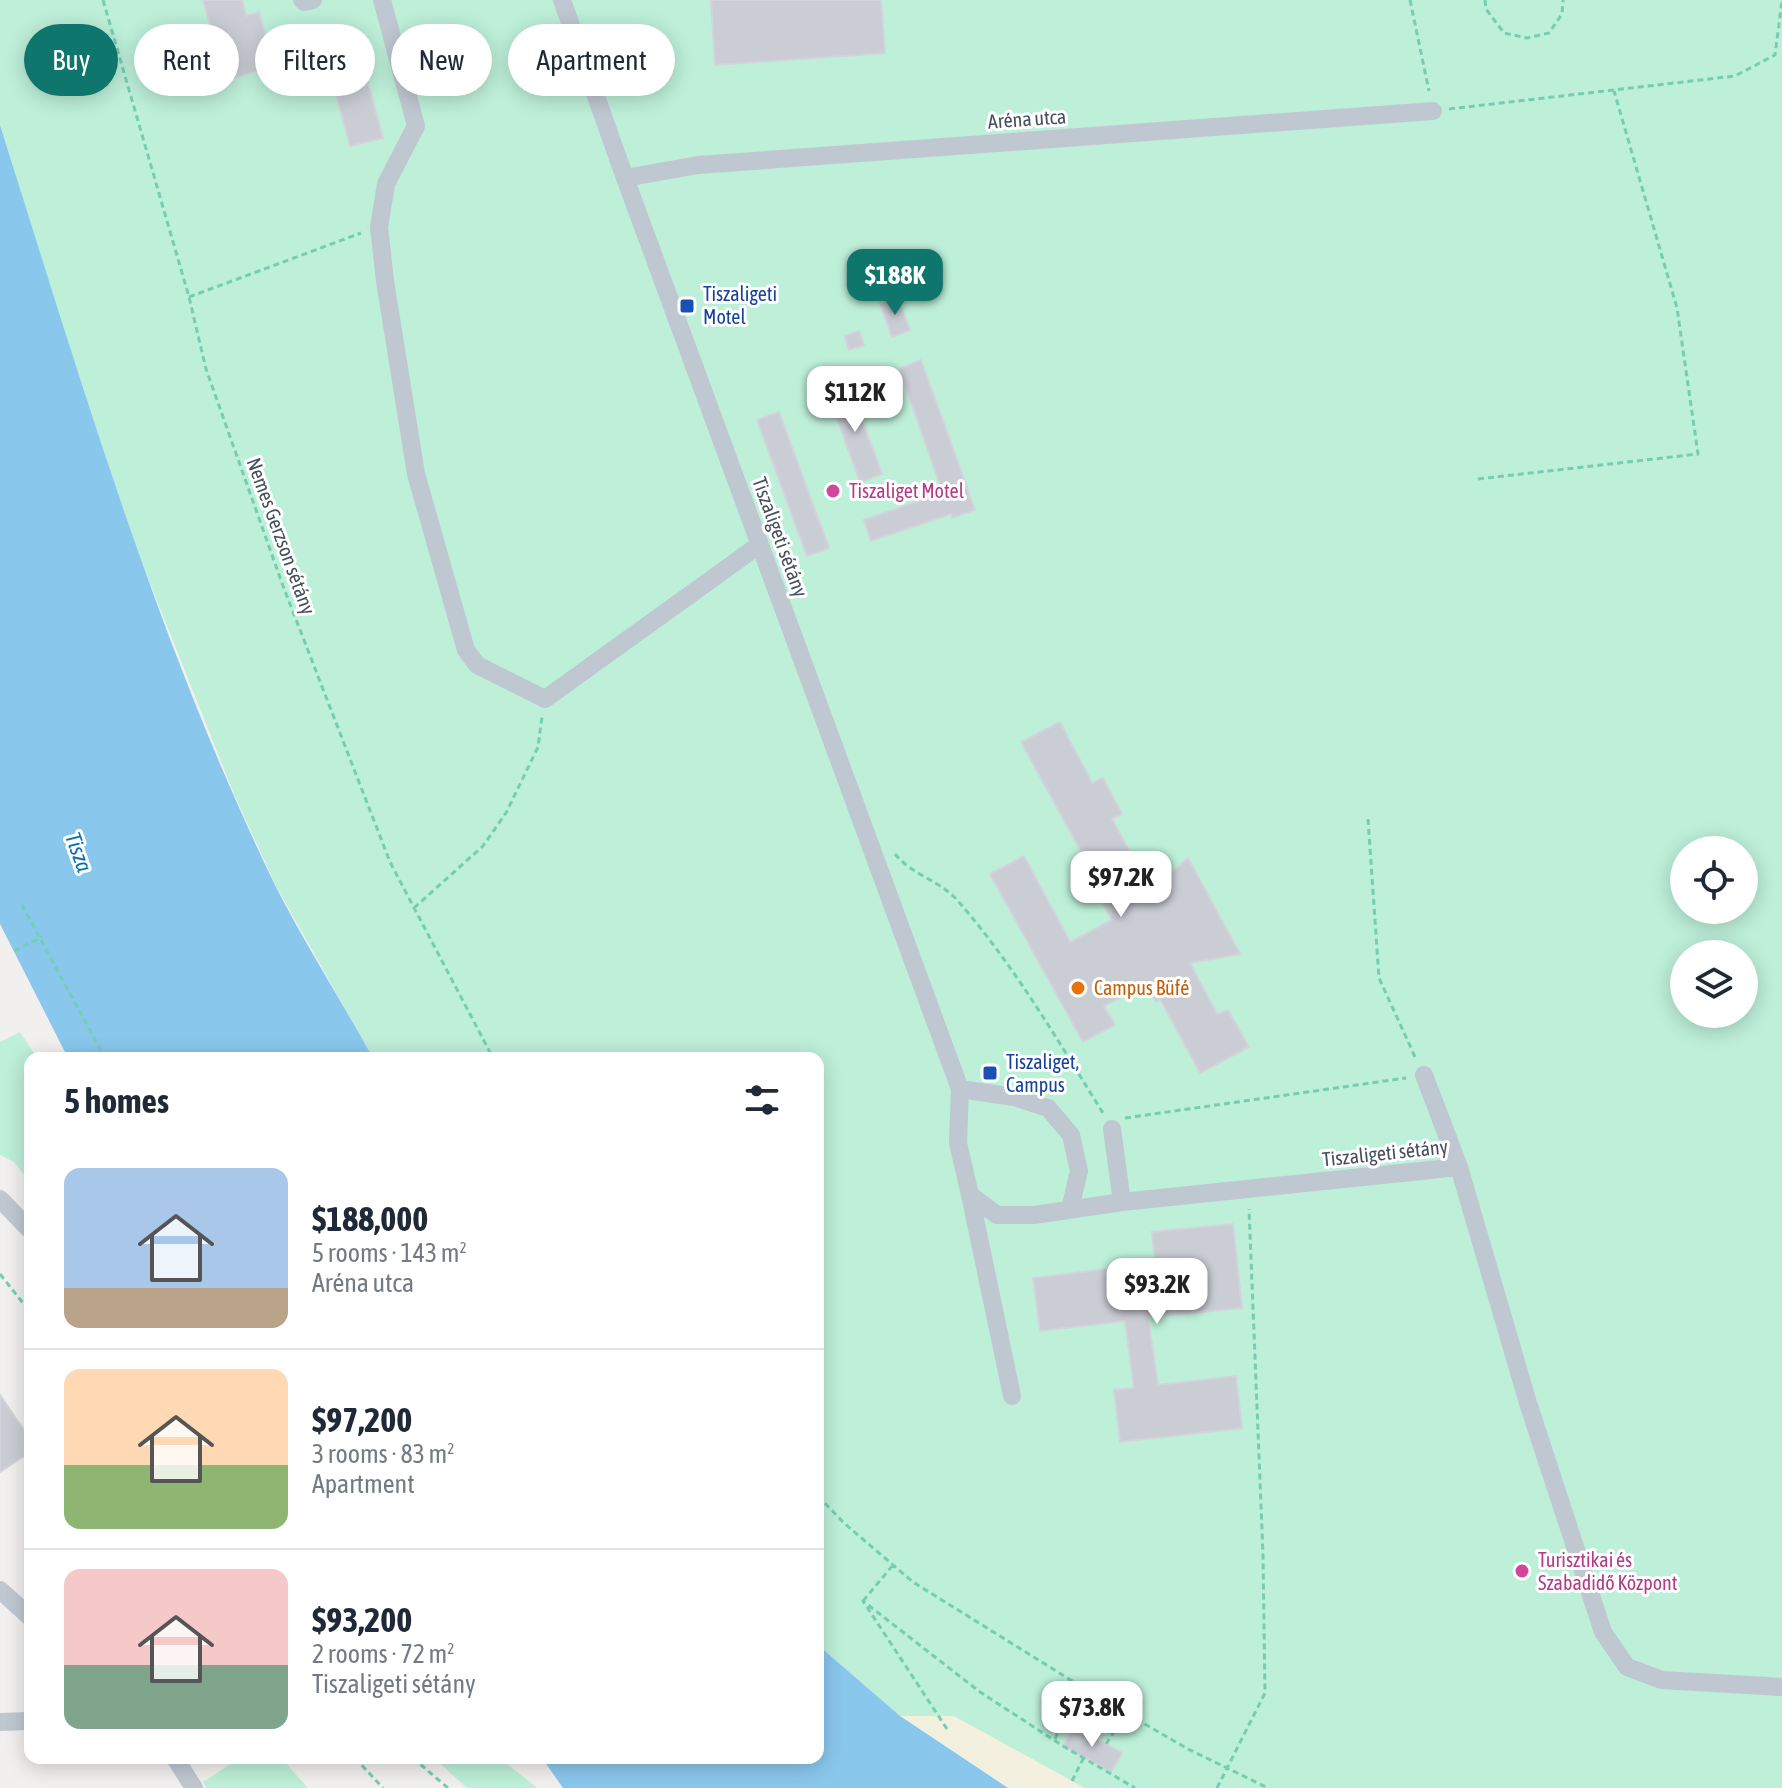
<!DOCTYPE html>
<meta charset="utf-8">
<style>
:root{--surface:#fff;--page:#f2f2f3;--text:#1f2937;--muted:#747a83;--line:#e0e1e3;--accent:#0f766e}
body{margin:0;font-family:"Asap Condensed",sans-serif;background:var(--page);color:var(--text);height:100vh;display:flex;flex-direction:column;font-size:30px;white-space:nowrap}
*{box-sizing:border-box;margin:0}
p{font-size:26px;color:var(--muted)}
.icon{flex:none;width:44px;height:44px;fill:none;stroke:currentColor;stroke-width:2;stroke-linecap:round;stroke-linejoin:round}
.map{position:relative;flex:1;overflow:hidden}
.panel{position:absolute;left:24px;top:1052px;width:800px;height:712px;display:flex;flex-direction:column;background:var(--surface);border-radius:16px;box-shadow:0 4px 20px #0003}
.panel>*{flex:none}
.banner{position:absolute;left:24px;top:24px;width:800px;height:72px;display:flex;gap:16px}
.tools{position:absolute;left:1670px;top:836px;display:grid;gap:16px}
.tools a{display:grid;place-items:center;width:88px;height:88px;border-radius:50%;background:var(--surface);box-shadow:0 4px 20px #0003;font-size:40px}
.price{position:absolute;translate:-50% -68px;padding:0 18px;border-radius:16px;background:#fff;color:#222;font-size:26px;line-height:52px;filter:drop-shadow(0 2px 4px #0008)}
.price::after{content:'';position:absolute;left:50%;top:48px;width:24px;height:18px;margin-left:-12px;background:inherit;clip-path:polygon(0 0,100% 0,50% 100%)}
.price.active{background:var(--accent);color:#fff}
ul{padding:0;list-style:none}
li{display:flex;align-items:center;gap:24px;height:200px;padding:0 40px}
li+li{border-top:2px solid var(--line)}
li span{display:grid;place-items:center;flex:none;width:224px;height:160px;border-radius:16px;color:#555}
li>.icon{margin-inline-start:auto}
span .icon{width:96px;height:96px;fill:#fffc;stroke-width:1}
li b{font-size:34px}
h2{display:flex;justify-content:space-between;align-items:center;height:96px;padding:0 40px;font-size:34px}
.chip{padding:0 28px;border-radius:36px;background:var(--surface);box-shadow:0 4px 20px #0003;font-size:28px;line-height:72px}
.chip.active{background:var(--accent);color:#fff}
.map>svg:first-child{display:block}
</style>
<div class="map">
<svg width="1782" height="1788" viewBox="0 0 1782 1788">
<rect width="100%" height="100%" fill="#f2efef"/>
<path fill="#bdefd9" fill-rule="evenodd" d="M 0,0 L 1782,0 L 1782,1788 L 1008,1788 L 900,1716 L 818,1645 L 818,1058 L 373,1058 L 276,886 L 234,794 L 144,568 L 97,435 L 0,125 ZM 1684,850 L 1744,850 L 1744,910 L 1684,910 ZM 1684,954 L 1744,954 L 1744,1014 L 1684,1014 Z
M 20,1032 L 37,1058 L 30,1058 L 30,1182 L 14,1162 L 0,1155 L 0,1042 Z
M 240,1758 L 281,1758 L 308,1788 L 206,1788 L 203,1782 Z
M 434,1758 L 500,1758 L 537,1788 L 467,1788 Z"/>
<path fill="#f3f0e0" d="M 900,1716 L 954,1716 L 1085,1788 L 1008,1788 Z"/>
<path fill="#8ac7ed" d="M 0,125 C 81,381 157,642 275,885 C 305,944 341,1000 373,1058 L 68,1058 L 0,924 Z
M 818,1645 L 900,1716 L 1008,1788 L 563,1788 L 542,1758 L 818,1758 Z"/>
<path fill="#cbcdd5" stroke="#d3d4db" stroke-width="2" d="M 203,0 L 242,0 L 246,16 L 259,12 L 274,66 L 226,80 Z
M 711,0 L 881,0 L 885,53 L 715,65 Z
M 354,33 L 383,138 L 350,146 L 322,42 Z
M 897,297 L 910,330 L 892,337 L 880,303 Z
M 859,331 L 864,345 L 849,350 L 845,336 Z
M 921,360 L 975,510 L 952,518 L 951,514 L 871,541 L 864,520 L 943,493 L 899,369 Z
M 849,386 L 882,474 L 860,482 L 828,394 Z
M 779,412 L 829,548 L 807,556 L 757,420 Z
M 1060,722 L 1092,783 L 1103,778 L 1122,814 L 1112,819 L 1151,891 L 1188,858 L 1240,954 L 1190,963 L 1217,1014 L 1228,1010 L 1249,1047 L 1200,1073 L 1160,999 L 1156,1002 L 1146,984 L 1104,1006 L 1115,1025 L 1083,1042 L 990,874 L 1024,856 L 1070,942 L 1112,920 L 1090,881 L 1095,877 L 1021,742 Z
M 1233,1224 L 1242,1308 L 1148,1317 L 1158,1385 L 1236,1376 L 1242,1428 L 1120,1442 L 1114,1390 L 1134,1388 L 1125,1321 L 1040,1331 L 1033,1278 L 1155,1263 L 1152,1232 Z
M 0,1395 L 30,1439 L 30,1452 L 0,1472 Z
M 1074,1726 L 1122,1753 L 1111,1772 L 1063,1746 Z"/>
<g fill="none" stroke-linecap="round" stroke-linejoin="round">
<path stroke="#75ceb1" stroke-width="3" stroke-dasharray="6 4" stroke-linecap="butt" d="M 103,0 L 189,297 L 206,369 L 283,586 L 390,862 L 493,1058
M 1410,0 L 1429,91
M 1485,0 L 1486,9 L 1504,33 L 1527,38 L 1549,33 L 1562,14 L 1563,0
M 1449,109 L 1735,76 L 1775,55 L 1782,1
M 189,297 L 361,233
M 1478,479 L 1698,454 L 1677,308 L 1614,91
M 1368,819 L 1379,978 L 1416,1059
M 895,854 C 912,875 941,881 958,901 C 1014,965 1058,1041 1103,1113
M 22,905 L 105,1058
M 414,908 L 483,846 L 506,813 L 538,747 L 542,717
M 14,951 L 42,937
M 1125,1118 L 1406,1078
M 0,1274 L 30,1312
M 818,1496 L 845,1524 L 913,1582 L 1098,1697 L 1188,1749 L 1268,1788
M 863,1601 L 893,1565
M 947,1729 L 863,1601 L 980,1692 L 1063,1746 L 1135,1788
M 1055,1739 L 1060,1727 L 1070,1732
M 1106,1744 L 1126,1713
M 355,1758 L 383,1788
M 413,1758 L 448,1788
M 1072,1781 L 1084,1757
M 1217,1788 L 1265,1693 L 1263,1555 L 1249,1209"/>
<path stroke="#bfc7d1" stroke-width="18" d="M 302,0 L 304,2 L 313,0
M 382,0 L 416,126 L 386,184 L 379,227 L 385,281 L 416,474 L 466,650 L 477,665 L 545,699 L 759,545
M 562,0 L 625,178 L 960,1089 L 958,1143 L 970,1195 L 997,1215 L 1034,1215 L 1122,1202 L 1459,1167 L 1528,1403 L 1603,1632 L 1627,1667 L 1662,1680 L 1782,1687
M 625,178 L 698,165 L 1433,111
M 1424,1075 L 1459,1167
M 960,1089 L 1014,1097 L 1048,1108 L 1071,1135 L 1079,1171 L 1070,1209
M 1112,1129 L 1122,1202
M 970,1195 L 1012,1396
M 0,1199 L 30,1230
M 0,1590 L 30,1617
M 0,1722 L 30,1721
M 175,1758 L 194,1788"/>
</g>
<g fill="#1a4fb4" stroke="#fff" stroke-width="3">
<rect x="679" y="298" width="16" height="16" rx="4"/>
<rect x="982" y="1065" width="16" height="16" rx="4"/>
</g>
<g fill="#d1479c" stroke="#fff" stroke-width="3">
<circle cx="833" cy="491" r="8"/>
<circle cx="1522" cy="1571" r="8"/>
</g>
<circle fill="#e8710a" stroke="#fff" stroke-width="3" cx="1078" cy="988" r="8"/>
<g text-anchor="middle" stroke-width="6" stroke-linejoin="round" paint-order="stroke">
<g font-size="20" fill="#474f5d" stroke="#fff">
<text transform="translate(1027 119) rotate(-4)" y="7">Aréna utca</text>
<text transform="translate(281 536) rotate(70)" y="7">Nemes Gerzson sétány</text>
<text transform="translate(780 537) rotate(70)" y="7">Tiszaligeti sétány</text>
<text transform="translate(1385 1153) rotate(-6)" y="7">Tiszaligeti sétány</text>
</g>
<g font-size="20" fill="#164399" stroke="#fff" text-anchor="start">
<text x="703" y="301">Tiszaligeti<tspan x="703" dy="23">Motel</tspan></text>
<text x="1006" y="1069">Tiszaliget,<tspan x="1006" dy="23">Campus</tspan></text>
</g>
<g font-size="20" fill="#b23c85" stroke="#fff" text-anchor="start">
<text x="849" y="498">Tiszaliget Motel</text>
<text x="1538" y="1567">Turisztikai és<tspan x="1538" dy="23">Szabadidő Központ</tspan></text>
</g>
<g font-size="20" fill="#c56008" stroke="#fff" text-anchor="start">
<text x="1094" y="995">Campus Büfé</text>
</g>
<g font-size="22" font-style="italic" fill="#0b6eab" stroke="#fff">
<text transform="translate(79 852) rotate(70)" y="8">Tisza</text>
</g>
</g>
</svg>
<div class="tools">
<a><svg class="icon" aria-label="locate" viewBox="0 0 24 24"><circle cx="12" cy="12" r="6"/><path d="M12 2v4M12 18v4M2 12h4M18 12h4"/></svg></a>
<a><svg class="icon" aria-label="layers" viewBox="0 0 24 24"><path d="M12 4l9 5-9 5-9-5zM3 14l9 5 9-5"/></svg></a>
</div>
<b class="price active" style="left:895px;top:317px">$188K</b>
<b class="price" style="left:855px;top:434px">$112K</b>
<b class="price" style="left:1121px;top:919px">$97.2K</b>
<b class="price" style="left:1157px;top:1326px">$93.2K</b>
<b class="price" style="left:1092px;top:1749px">$73.8K</b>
<div class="banner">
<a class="chip active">Buy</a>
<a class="chip">Rent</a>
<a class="chip">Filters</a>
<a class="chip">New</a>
<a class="chip">Apartment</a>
</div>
<section class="panel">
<h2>5 homes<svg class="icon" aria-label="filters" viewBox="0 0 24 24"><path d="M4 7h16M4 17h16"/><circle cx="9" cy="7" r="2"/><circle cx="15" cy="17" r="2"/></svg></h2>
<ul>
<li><span style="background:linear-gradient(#a9c7e8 75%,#b9a48a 0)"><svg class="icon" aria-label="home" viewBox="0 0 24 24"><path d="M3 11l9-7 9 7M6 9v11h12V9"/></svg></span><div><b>$188,000</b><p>5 rooms · 143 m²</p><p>Aréna utca</p></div></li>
<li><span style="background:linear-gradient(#ffd9b3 60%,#8fb573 0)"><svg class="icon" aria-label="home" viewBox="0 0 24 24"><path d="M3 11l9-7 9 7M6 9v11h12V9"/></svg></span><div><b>$97,200</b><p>3 rooms · 83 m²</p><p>Apartment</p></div></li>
<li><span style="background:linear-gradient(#f6c9c9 60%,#7fa58c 0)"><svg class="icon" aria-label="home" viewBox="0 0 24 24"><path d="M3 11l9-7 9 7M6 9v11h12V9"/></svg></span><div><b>$93,200</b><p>2 rooms · 72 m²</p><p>Tiszaligeti sétány</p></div></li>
</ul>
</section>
</div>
